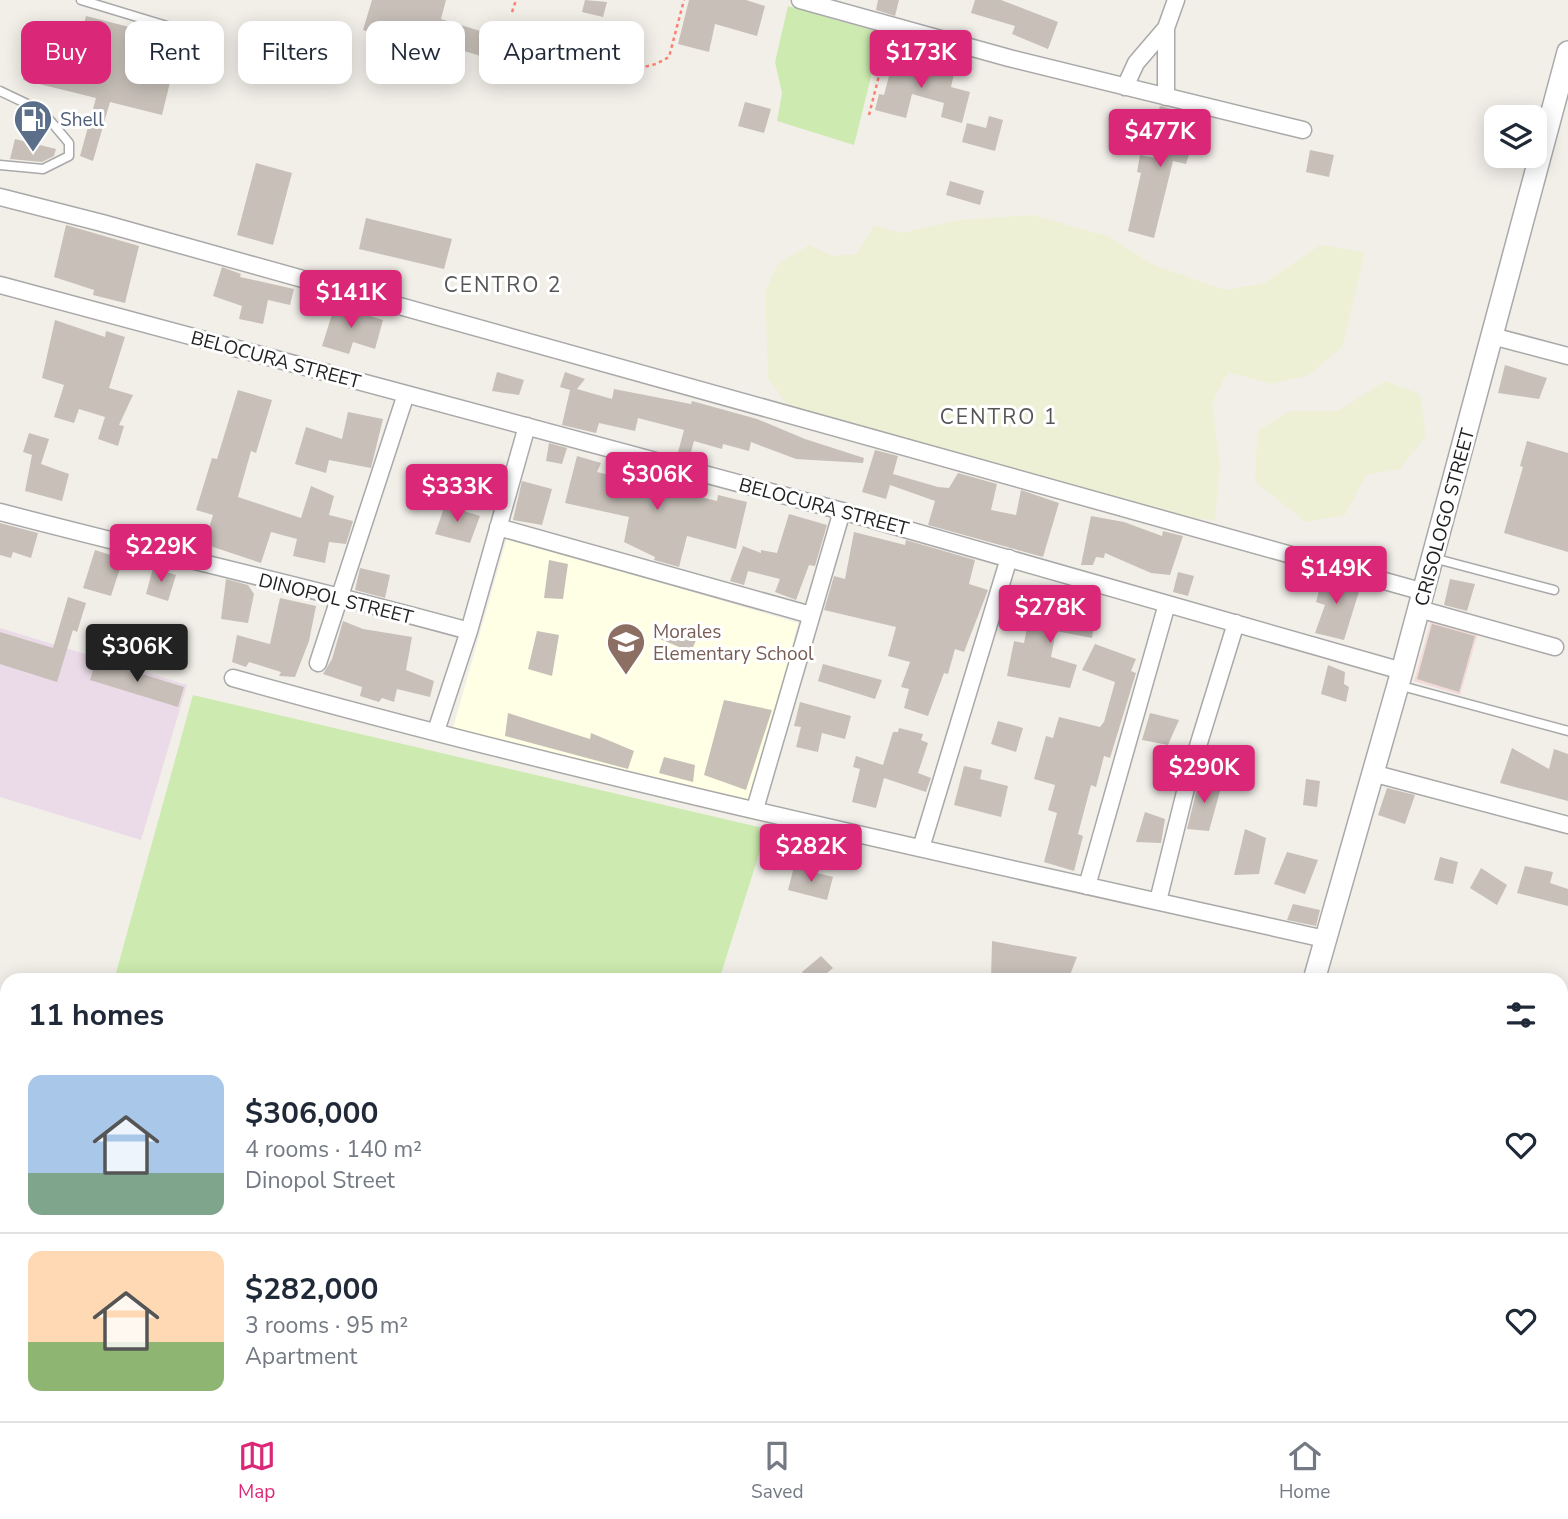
<!DOCTYPE html>
<meta charset="utf-8">
<style>
:root{--surface:#fff;--page:#f6f6f7;--text:#1f2937;--muted:#747a83;--line:#e0e1e3;--accent:#db2777}
body{margin:0;font-family:"Nunito Sans",sans-serif;background:var(--page);color:var(--text);height:100vh;display:flex;flex-direction:column;font-size:26px;white-space:nowrap}
*{box-sizing:border-box;margin:0}
p{font-size:23px;color:var(--muted)}
.icon{flex:none;width:38px;height:38px;fill:none;stroke:currentColor;stroke-width:2;stroke-linecap:round;stroke-linejoin:round}
.map{position:relative;flex:1;overflow:hidden}
.side{position:absolute;left:0px;top:973px;width:1568px;height:448px;display:flex;flex-direction:column;background:var(--surface);border-radius:21px 21px 0 0;box-shadow:0 4px 18px #0003}
.side>*{flex:none}
.hud{position:absolute;left:21px;top:21px;width:700px;height:63px;display:flex;gap:14px}
.tools{position:absolute;left:1484px;top:105px;display:grid;gap:14px}
.tools a{display:grid;place-items:center;width:63px;height:63px;border-radius:14px;background:var(--surface);box-shadow:0 4px 18px #0003;font-size:35px}
.price{position:absolute;translate:-50% -60px;padding:0 16px;border-radius:7px;background:var(--accent);color:#fff;font-size:23px;line-height:46px;filter:drop-shadow(0 2px 4px #0008)}
.price::after{content:'';position:absolute;left:50%;top:42px;width:21px;height:16px;margin-left:-10px;background:inherit;clip-path:polygon(0 0,100% 0,50% 100%)}
.price.current{background:#222;color:#fff}
ul{padding:0;list-style:none}
li{display:flex;align-items:center;gap:21px;height:175px;padding:0 28px}
li+li{border-top:2px solid var(--line)}
li span{display:grid;place-items:center;flex:none;width:196px;height:140px;border-radius:14px;color:#555}
li>.icon{margin-inline-start:auto}
span .icon{width:84px;height:84px;fill:#fffc;stroke-width:1}
li b{font-size:30px}
h2{display:flex;justify-content:space-between;align-items:center;height:84px;padding:0 28px;font-size:30px}
.tag{padding:0 24px;border-radius:14px;background:var(--surface);box-shadow:0 4px 18px #0003;font-size:24px;line-height:63px}
.tag.current{background:var(--accent);color:#fff}
.menu{display:flex;justify-content:space-around;align-items:center;height:98px;border-top:2px solid var(--line);background:var(--surface);font-size:19px;color:var(--muted)}
.menu a{display:grid;justify-items:center;gap:4px}
.menu .current{color:var(--accent)}
.map>svg:first-child{display:block}
</style>
<div class="map">
<svg width="1568" height="1421" viewBox="0 0 1568 1421">
<rect width="100%" height="100%" fill="#f2efe9"/>
<path fill="#f2dad9" d="M 1432,617 L 1479,630 L 1460,695 L 1414,681 Z"/>
<path fill="#ebdbe8" d="M 0,628 L 187,685 L 141,840 L 0,797 Z"/>
<path fill="#ffffe5" d="M 507,538 L 798,623 L 752,801 L 453,728 Z"/>
<path fill="#eef0d5" d="M 1032,215 L 1107,236 L 1156,266 L 1226,290 L 1264,283 L 1320,245 L 1365,252 L 1343,346 L 1309,375 L 1271,384 L 1228,372 L 1212,403 L 1220,465 L 1215,520 L 1181,517 L 792,411 L 768,379 L 765,291 L 778,264 L 809,245 L 833,256 L 857,254 L 874,225 L 901,233 L 959,220 Z
M 1385,381 L 1420,394 L 1426,436 L 1400,469 L 1366,475 L 1345,515 L 1306,522 L 1255,482 L 1257,431 L 1290,411 L 1338,411 Z"/>
<path fill="#cdebb0" d="M 788,6 L 882,33 L 854,145 L 777,121 L 782,93 L 775,62 Z
M 193,695 L 767,829 L 719,980 L 114,980 Z"/>
<path fill="#c7bfb8" d="M 372,0 L 446,0 L 441,19 L 490,34 L 492,27 L 533,39 L 538,22 L 572,32 L 558,79 L 394,30 L 391,38 L 363,30 Z
M 585,0 L 607,2 L 603,17 L 582,12 Z
M 689,0 L 746,0 L 765,6 L 757,36 L 715,24 L 709,52 L 678,44 Z
M 878,0 L 899,0 L 895,16 L 876,10 Z
M 975,0 L 1001,0 L 1058,22 L 1048,49 L 1012,34 L 1015,26 L 971,13 Z
M 86,16 L 223,51 L 217,73 L 175,62 L 162,115 L 110,102 L 93,161 L 80,156 L 96,98 L 23,80 L 28,59 L 45,63 L 53,28 L 81,36 Z
M 894,57 L 954,74 L 951,87 L 970,92 L 962,123 L 941,117 L 944,103 L 912,94 L 906,118 L 875,110 L 879,94 L 884,95 Z
M 745,102 L 771,109 L 764,133 L 738,126 Z
M 1160,106 L 1187,113 L 1184,121 L 1198,125 L 1186,164 L 1173,161 L 1154,238 L 1128,231 L 1141,173 L 1137,172 L 1140,155 L 1155,158 L 1163,131 L 1153,128 Z
M 989,116 L 1003,120 L 995,151 L 962,142 L 967,123 L 986,128 Z
M 15,139 L 56,149 L 54,156 L 42,162 L 10,159 Z
M 1310,150 L 1334,155 L 1329,177 L 1306,172 Z
M 256,163 L 292,173 L 273,245 L 237,235 Z
M 950,181 L 984,191 L 980,205 L 946,195 Z
M 366,218 L 452,239 L 444,269 L 359,249 Z
M 66,225 L 139,246 L 125,303 L 93,295 L 94,290 L 54,277 Z
M 222,267 L 241,274 L 240,277 L 294,289 L 290,305 L 268,300 L 263,324 L 239,319 L 242,306 L 213,296 Z
M 335,305 L 383,320 L 375,349 L 353,342 L 349,354 L 322,346 Z
M 55,320 L 105,337 L 106,331 L 125,337 L 109,388 L 133,395 L 119,425 L 124,426 L 118,446 L 98,439 L 105,417 L 79,409 L 74,423 L 54,417 L 64,385 L 42,378 Z
M 1505,365 L 1547,378 L 1539,399 L 1498,393 Z
M 497,372 L 524,380 L 519,395 L 492,391 Z
M 565,372 L 585,379 L 577,389 L 612,399 L 614,389 L 691,404 L 692,401 L 757,419 L 805,439 L 864,458 L 863,463 L 796,459 L 751,442 L 749,451 L 723,444 L 722,449 L 694,441 L 689,459 L 677,456 L 684,430 L 638,418 L 635,431 L 599,423 L 596,433 L 562,425 L 570,390 L 560,387 Z
M 238,390 L 272,400 L 256,453 L 251,451 L 238,497 L 301,518 L 311,486 L 334,496 L 329,515 L 353,521 L 346,544 L 329,542 L 325,563 L 293,556 L 297,539 L 271,532 L 261,563 L 204,544 L 213,515 L 196,510 L 212,458 L 217,459 Z
M 348,412 L 383,419 L 371,468 L 329,460 L 326,473 L 295,464 L 306,427 L 342,439 Z
M 29,433 L 49,439 L 41,464 L 69,474 L 62,501 L 25,491 L 32,455 L 23,452 Z
M 1527,441 L 1568,453 L 1568,552 L 1504,533 L 1523,467 L 1520,466 Z
M 549,443 L 567,448 L 562,464 L 546,461 Z
M 875,450 L 898,456 L 893,474 L 938,487 L 949,488 L 958,473 L 997,484 L 991,510 L 1016,515 L 1021,490 L 1059,503 L 1043,557 L 928,525 L 935,501 L 890,485 L 886,499 L 862,492 Z
M 577,456 L 601,463 L 597,472 L 717,501 L 718,495 L 747,502 L 736,549 L 687,536 L 679,567 L 654,560 L 655,557 L 624,542 L 629,517 L 565,503 Z
M 522,481 L 552,489 L 542,525 L 513,520 Z
M 445,505 L 480,516 L 470,543 L 435,534 Z
M 789,514 L 827,525 L 815,566 L 809,565 L 796,600 L 775,592 L 780,579 L 748,571 L 744,585 L 730,581 L 743,546 L 761,553 L 761,550 L 777,553 Z
M 1091,516 L 1124,522 L 1162,536 L 1163,531 L 1183,536 L 1170,575 L 1151,573 L 1105,553 L 1104,558 L 1096,557 L 1093,565 L 1081,565 Z
M 0,523 L 38,533 L 31,558 L 13,552 L 11,558 L 0,555 Z
M 854,532 L 905,545 L 906,540 L 975,560 L 969,584 L 988,590 L 964,652 L 955,649 L 948,674 L 944,673 L 928,716 L 904,708 L 909,689 L 901,687 L 910,662 L 888,656 L 896,627 L 824,610 L 834,576 L 845,579 Z
M 95,550 L 123,559 L 111,596 L 83,588 Z
M 549,560 L 568,564 L 563,599 L 544,598 Z
M 153,568 L 176,575 L 168,601 L 146,594 Z
M 360,568 L 390,575 L 385,598 L 355,590 Z
M 1178,572 L 1194,576 L 1188,596 L 1173,592 Z
M 1323,575 L 1361,585 L 1344,640 L 1315,633 L 1325,605 L 1316,602 Z
M 226,579 L 248,585 L 254,594 L 248,623 L 221,619 Z
M 1450,579 L 1475,584 L 1467,611 L 1444,605 Z
M 68,597 L 86,603 L 77,632 L 73,630 L 57,682 L 0,664 L 0,632 L 53,648 Z
M 280,598 L 316,606 L 309,641 L 295,677 L 279,676 L 281,672 L 249,662 L 246,667 L 232,662 L 237,635 L 270,644 Z
M 1083,598 L 1098,601 L 1092,638 L 1056,631 L 1051,657 L 1077,665 L 1070,688 L 1007,676 L 1014,641 L 1024,643 L 1031,608 L 1079,616 Z
M 343,621 L 363,629 L 412,637 L 406,670 L 434,681 L 430,697 L 397,689 L 394,702 L 382,698 L 379,702 L 360,696 L 362,687 L 323,674 L 332,659 Z
M 1432,624 L 1475,636 L 1459,692 L 1417,679 Z
M 666,625 L 697,638 L 691,652 L 660,639 Z
M 537,631 L 559,635 L 552,676 L 528,669 Z
M 1095,644 L 1136,659 L 1131,671 L 1136,673 L 1110,758 L 1104,756 L 1096,787 L 1091,785 L 1078,834 L 1083,836 L 1074,871 L 1044,862 L 1057,813 L 1048,810 L 1055,785 L 1034,779 L 1046,736 L 1053,738 L 1059,717 L 1100,727 L 1104,722 L 1115,682 L 1082,670 Z
M 96,660 L 184,687 L 178,707 L 90,680 Z
M 823,664 L 882,680 L 875,699 L 818,681 Z
M 1328,665 L 1345,672 L 1344,684 L 1349,687 L 1346,702 L 1321,694 Z
M 724,700 L 772,710 L 746,790 L 704,775 Z
M 800,702 L 851,716 L 845,739 L 822,733 L 818,752 L 796,747 L 801,727 L 794,726 Z
M 508,713 L 590,739 L 591,733 L 634,751 L 628,769 L 505,736 Z
M 1150,713 L 1179,720 L 1168,745 L 1142,740 Z
M 998,721 L 1023,728 L 1016,752 L 991,744 Z
M 899,728 L 923,734 L 921,740 L 928,743 L 918,773 L 931,778 L 926,792 L 884,778 L 876,808 L 852,802 L 860,769 L 853,767 L 856,756 L 883,765 L 893,732 L 898,732 Z
M 1512,748 L 1549,769 L 1554,749 L 1568,754 L 1568,801 L 1500,783 Z
M 664,757 L 695,765 L 693,782 L 659,773 Z
M 964,766 L 982,770 L 980,779 L 1008,786 L 1001,817 L 954,805 Z
M 1200,777 L 1222,784 L 1209,831 L 1187,829 Z
M 1306,779 L 1320,781 L 1317,807 L 1303,805 Z
M 1387,788 L 1415,795 L 1405,824 L 1378,815 Z
M 1145,812 L 1165,819 L 1161,843 L 1136,842 Z
M 1245,829 L 1266,838 L 1259,874 L 1234,875 Z
M 1287,852 L 1318,860 L 1305,894 L 1274,884 Z
M 1440,857 L 1458,862 L 1453,884 L 1434,880 Z
M 1525,866 L 1553,872 L 1550,883 L 1568,889 L 1568,906 L 1517,893 Z
M 794,867 L 833,877 L 827,900 L 788,890 Z
M 1481,868 L 1507,885 L 1497,905 L 1470,888 Z
M 1293,904 L 1320,910 L 1316,926 L 1287,920 Z
M 992,941 L 1077,957 L 1068,980 L 991,980 Z
M 821,956 L 833,968 L 819,980 L 809,980 L 802,972 Z"/>
<g fill="none" stroke-linecap="round" stroke-linejoin="round">
<g stroke="#a9a9a9" stroke-width="11">
<path id="service" d="M 81,0 L 190,33
M 0,91 L 42,111 L 69,143 L 69,156 L 43,169 L 0,165
M 1433,558 L 1554,590
M 1398,685 L 1568,731"/>
</g>
<g stroke="#a9a9a9" stroke-width="19">
<path id="minor" d="M 800,0 L 1009,58 L 1303,130
M 1125,87 L 1136,63 L 1166,28
M 1166,97 L 1166,28 L 1176,0
M 0,197 L 102,223 L 1424,592
M 0,285 L 842,511 L 1402,671
M 1492,336 L 1568,356
M 0,512 C 156,553 313,588 469,631
M 498,527 L 811,615
M 1419,609 L 1555,647
M 318,663 L 406,394
M 233,678 C 593,779 960,857 1325,939
M 436,731 L 469,631 L 527,426
M 1372,773 L 1568,825
M 755,809 L 842,511
M 921,848 L 1009,558
M 1087,886 L 1167,604
M 1158,901 L 1190,772 L 1236,623
M 0,1035 L 7,1037
M 0,1378 L 7,1380
M 122,1414 L 146,1421
M 848,1421 L 851,1414
M 941,1421 L 943,1414
M 1027,1421 L 1029,1414"/>
</g>
<g stroke="#a9a9a9" stroke-width="24">
<path id="tertiary" d="M 1314,980 L 1402,671 L 1568,52
M 1190,1421 L 1192,1414"/>
</g>
<path stroke="#fa8072" stroke-width="2.5" stroke-dasharray="3.5 3.5" stroke-linecap="butt" d="M 512,12 L 516,0
M 632,70 L 656,64 L 669,57 L 684,0
M 869,115 L 888,40"/>
<use href="#service" stroke="#fff" stroke-width="8"/>
<use href="#minor" stroke="#fff" stroke-width="16"/>
<use href="#tertiary" stroke="#fff" stroke-width="21"/>
</g>
<defs>
<g id="fuel-pin" transform="scale(2.0125)"><path d="M0 17L-7.5 6A9.5 9.5 0 1 1 7.5 6Z" fill="#5c6f8a" stroke="#fff"/><path d="M-5.5-6h7V0h2V4h1.3V-2.5L3-4.5l.8-.8L6-3V5H2.5V1h-1V6h-7ZM-4.2-4.7v3.2H.2V-4.7Z" fill="#fff"/></g>
<g id="school-pin" transform="scale(2.0125)"><path d="M0 17L-7.5 6A9.5 9.5 0 1 1 7.5 6Z" fill="#8d6e63" stroke="#fff"/><path d="M0-5L7-2L0 1L-7-2ZM-4 1L0 2.5L4 1V4Q0 6-4 4Z" fill="#fff"/></g>
</defs>
<g fill-rule="evenodd">
<use href="#fuel-pin" x="33" y="119"/>
<use href="#school-pin" x="626" y="642"/>
</g>
<g text-anchor="middle" stroke-width="6" stroke-linejoin="round" paint-order="stroke">
<g font-size="19" fill="#4e5e75" stroke="#fff" text-anchor="start">
<text x="60" y="126">Shell</text>
</g>
<g font-size="19" fill="#222" stroke="#fff">
<text transform="translate(276 359) rotate(15)" y="7">BELOCURA STREET</text>
<text transform="translate(824 506) rotate(15)" y="7">BELOCURA STREET</text>
<text transform="translate(1444 517) rotate(-75)" y="7">CRISOLOGO STREET</text>
<text transform="translate(336 598) rotate(14)" y="7">DINOPOL STREET</text>
</g>
<g font-size="19" fill="#785e54" stroke="#fff" text-anchor="start">
<text x="653" y="638">Morales<tspan x="653" dy="22">Elementary School</tspan></text>
</g>
<g font-size="21" letter-spacing="2" fill="#555" stroke="#fff">
<text x="503" y="292">CENTRO 2</text>
<text x="999" y="424">CENTRO 1</text>
</g>
</g>
</svg>
<div class="tools">
<a><svg class="icon" aria-label="layers" viewBox="0 0 24 24"><path d="M12 4l9 5-9 5-9-5zM3 14l9 5 9-5"/></svg></a>
</div>
<b class="price" style="left:921px;top:90px">$173K</b>
<b class="price" style="left:1160px;top:169px">$477K</b>
<b class="price" style="left:351px;top:330px">$141K</b>
<b class="price" style="left:657px;top:512px">$306K</b>
<b class="price" style="left:457px;top:524px">$333K</b>
<b class="price" style="left:161px;top:584px">$229K</b>
<b class="price" style="left:1336px;top:606px">$149K</b>
<b class="price" style="left:1050px;top:645px">$278K</b>
<b class="price current" style="left:137px;top:684px">$306K</b>
<b class="price" style="left:1204px;top:805px">$290K</b>
<b class="price" style="left:811px;top:884px">$282K</b>
<div class="hud">
<a class="tag current">Buy</a>
<a class="tag">Rent</a>
<a class="tag">Filters</a>
<a class="tag">New</a>
<a class="tag">Apartment</a>
</div>
<section class="side">
<h2>11 homes<svg class="icon" aria-label="filters" viewBox="0 0 24 24"><path d="M4 7h16M4 17h16"/><circle cx="9" cy="7" r="2"/><circle cx="15" cy="17" r="2"/></svg></h2>
<ul>
<li><span style="background:linear-gradient(#a9c7e8 70%,#7fa58c 0)"><svg class="icon" aria-label="home" viewBox="0 0 24 24"><path d="M3 11l9-7 9 7M6 9v11h12V9"/></svg></span><div><b>$306,000</b><p>4 rooms · 140 m²</p><p>Dinopol Street</p></div><svg class="icon" aria-label="heart" viewBox="0 0 24 24"><path d="M12 20l-8-8c-3-5 5-10 8-4 3-6 11-1 8 4z"/></svg></li>
<li><span style="background:linear-gradient(#ffd9b3 65%,#8fb573 0)"><svg class="icon" aria-label="home" viewBox="0 0 24 24"><path d="M3 11l9-7 9 7M6 9v11h12V9"/></svg></span><div><b>$282,000</b><p>3 rooms · 95 m²</p><p>Apartment</p></div><svg class="icon" aria-label="heart" viewBox="0 0 24 24"><path d="M12 20l-8-8c-3-5 5-10 8-4 3-6 11-1 8 4z"/></svg></li>
</ul>
</section>
</div>
<nav class="menu">
<a class="current"><svg class="icon" aria-label="map" viewBox="0 0 24 24"><path d="M3 6l6-2 6 2 6-2v14l-6 2-6-2-6 2zM9 4v14M15 6v14"/></svg>Map</a>
<a><svg class="icon" aria-label="saved" viewBox="0 0 24 24"><path d="M7 4h10v16l-5-4-5 4z"/></svg>Saved</a>
<a><svg class="icon" aria-label="home" viewBox="0 0 24 24"><path d="M3 11l9-7 9 7M6 9v11h12V9"/></svg>Home</a>
</nav>
